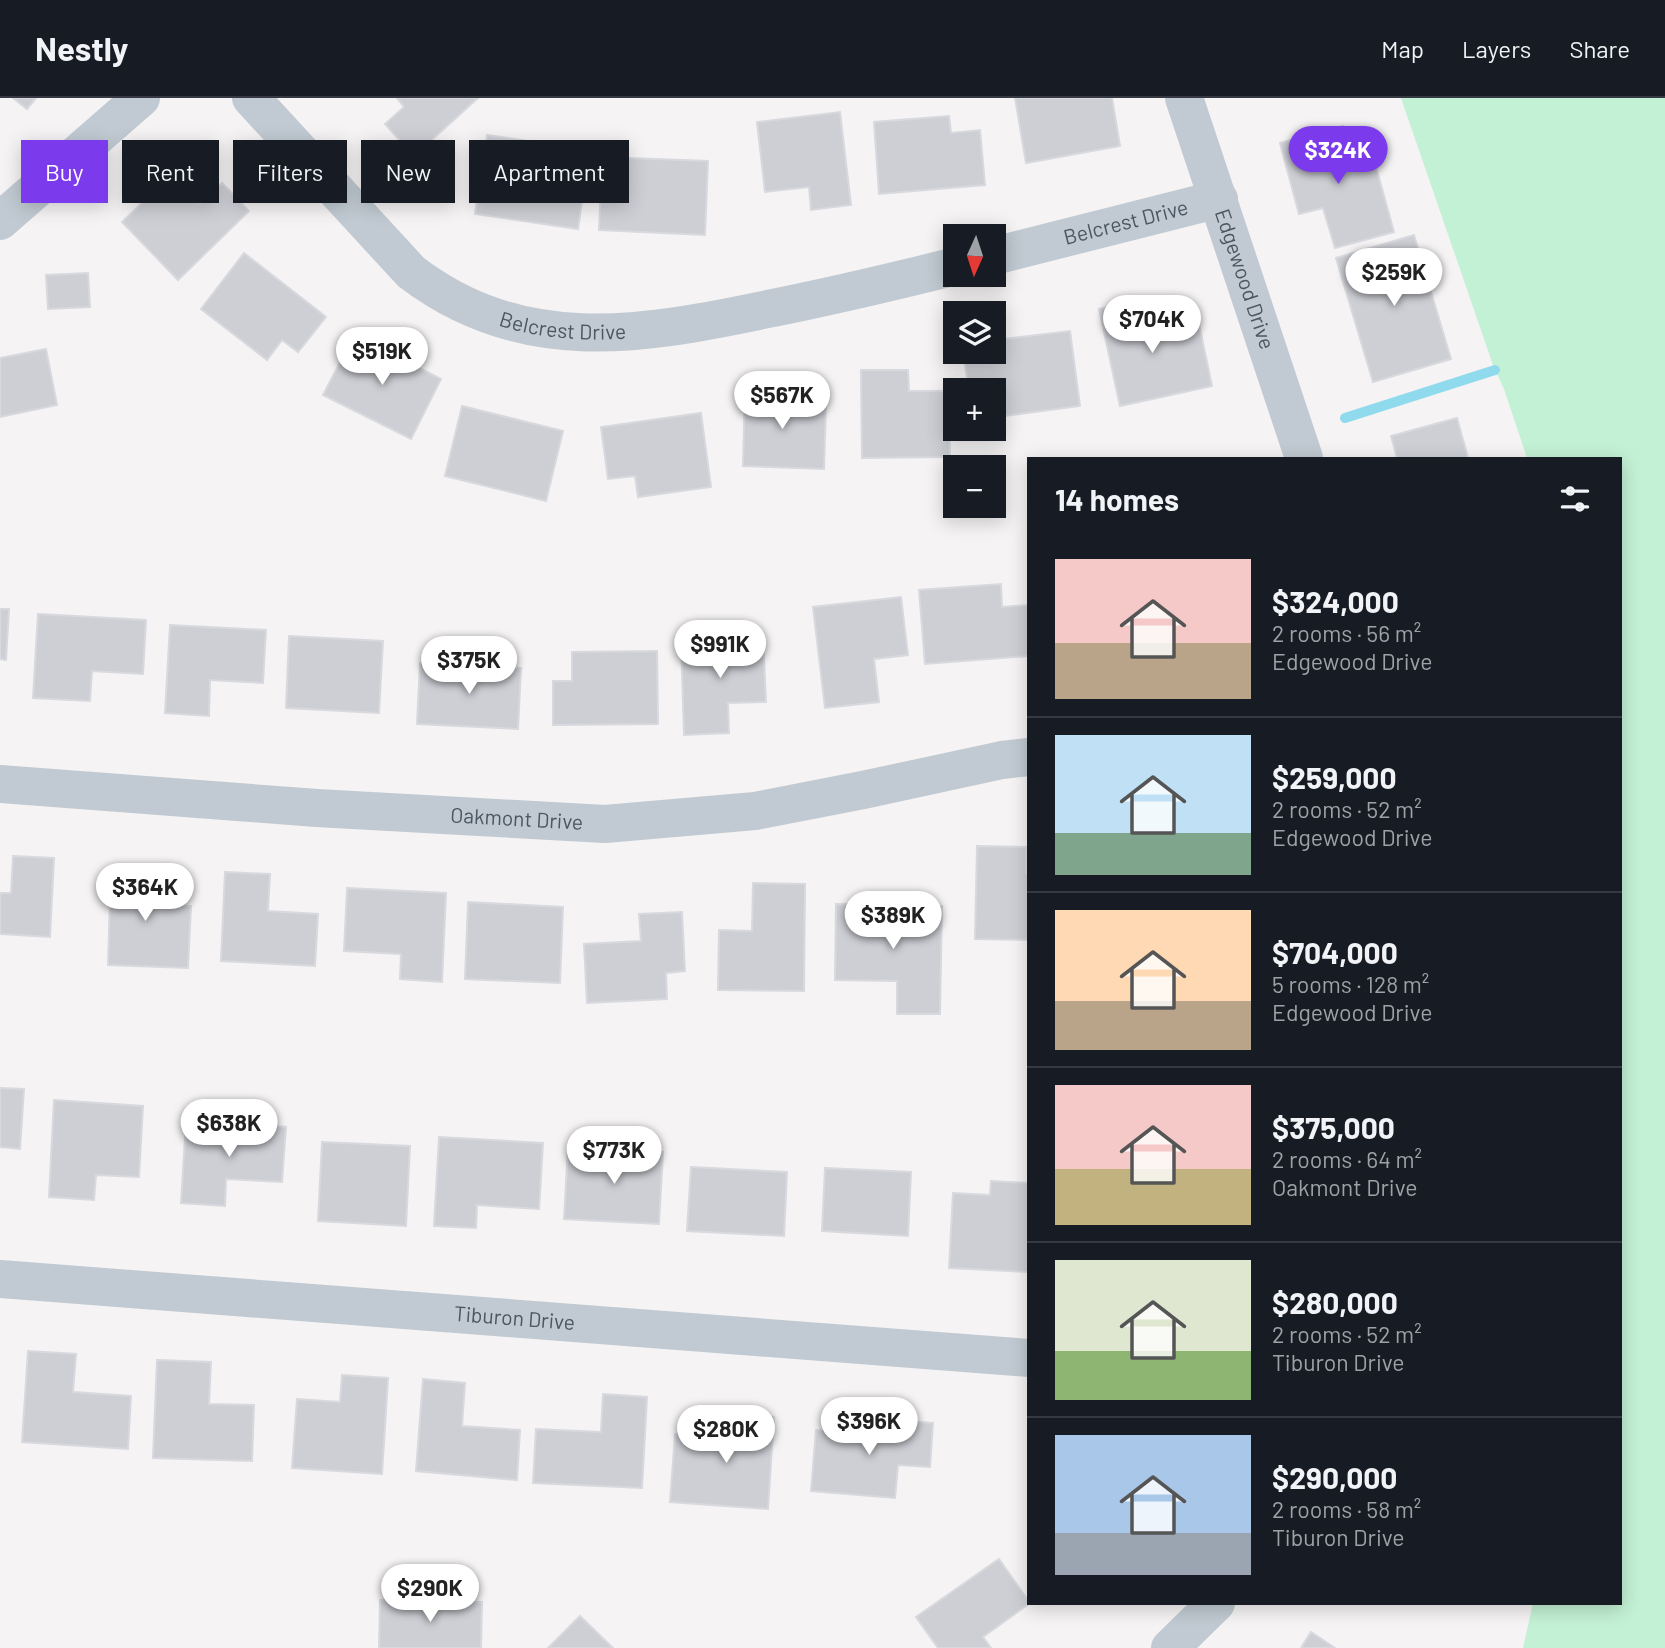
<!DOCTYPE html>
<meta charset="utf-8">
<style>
:root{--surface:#171b24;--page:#242831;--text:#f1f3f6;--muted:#9ea1a6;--line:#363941;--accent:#7c3aed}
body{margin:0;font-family:Barlow,sans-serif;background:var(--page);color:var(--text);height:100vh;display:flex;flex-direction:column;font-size:26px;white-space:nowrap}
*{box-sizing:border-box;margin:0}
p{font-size:23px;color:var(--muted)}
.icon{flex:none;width:38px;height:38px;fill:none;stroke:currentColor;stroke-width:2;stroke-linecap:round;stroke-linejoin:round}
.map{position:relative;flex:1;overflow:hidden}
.side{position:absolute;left:1027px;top:359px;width:595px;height:1148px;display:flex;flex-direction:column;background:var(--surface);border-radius:0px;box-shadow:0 4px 18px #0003}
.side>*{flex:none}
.banner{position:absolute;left:21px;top:42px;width:665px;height:63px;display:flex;gap:14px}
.needle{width:46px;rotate:183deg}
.buttons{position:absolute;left:943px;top:126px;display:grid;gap:14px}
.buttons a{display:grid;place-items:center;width:63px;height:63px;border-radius:0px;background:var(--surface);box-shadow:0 4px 18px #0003;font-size:35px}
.price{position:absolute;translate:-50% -60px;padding:0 16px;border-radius:24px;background:#fff;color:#222;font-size:23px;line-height:46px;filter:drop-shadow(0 2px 4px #0008)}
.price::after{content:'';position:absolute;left:50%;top:42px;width:21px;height:16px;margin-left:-10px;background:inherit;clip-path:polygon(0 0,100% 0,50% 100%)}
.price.on{background:var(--accent);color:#fff}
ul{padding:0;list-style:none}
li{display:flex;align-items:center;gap:21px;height:175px;padding:0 28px}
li+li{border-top:2px solid var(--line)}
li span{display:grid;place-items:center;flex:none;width:196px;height:140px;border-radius:0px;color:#555}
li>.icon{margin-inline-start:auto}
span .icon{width:84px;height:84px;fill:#fffc;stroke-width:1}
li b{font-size:30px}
h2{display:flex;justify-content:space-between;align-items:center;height:84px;padding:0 28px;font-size:30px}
.tag{padding:0 24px;border-radius:0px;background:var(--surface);box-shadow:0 4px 18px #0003;font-size:24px;line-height:63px}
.tag.on{background:var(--accent);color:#fff}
header{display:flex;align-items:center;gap:42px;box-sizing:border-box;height:98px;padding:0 35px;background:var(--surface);border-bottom:2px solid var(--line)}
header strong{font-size:33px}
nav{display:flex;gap:38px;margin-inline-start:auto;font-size:24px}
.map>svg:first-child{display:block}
</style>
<header>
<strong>Nestly</strong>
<nav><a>Map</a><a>Layers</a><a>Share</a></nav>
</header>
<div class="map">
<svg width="1665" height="1550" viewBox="0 0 1665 1550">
<rect width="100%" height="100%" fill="#f5f3f3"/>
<path fill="#c3f1d5" d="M 1401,0 L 1665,0 L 1665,1550 L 1523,1550 L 1533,1505 L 1620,1505 L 1620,360 L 1527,360 L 1504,291 L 1493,267 Z"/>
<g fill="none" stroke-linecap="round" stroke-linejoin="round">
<path stroke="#90daee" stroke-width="10" d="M 1345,320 L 1495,272"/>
</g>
<path fill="#cdcfd5" stroke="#d7d9de" stroke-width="2" d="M 13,0 L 36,0 L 27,11 Z
M 397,0 L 478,0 L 414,58 L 385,26 L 404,9 Z
M 1015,0 L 1112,0 L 1120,48 L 1026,65 Z
M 840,14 L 851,107 L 811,112 L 809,89 L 765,94 L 757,24 Z
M 949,18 L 951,35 L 980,32 L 985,87 L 879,96 L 874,24 Z
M 1343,28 L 1351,56 L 1371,51 L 1394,134 L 1335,150 L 1323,110 L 1299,116 L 1280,45 Z
M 487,37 L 564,48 L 561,65 L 587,69 L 578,131 L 475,116 Z
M 602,59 L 708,63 L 705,137 L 599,132 Z
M 172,76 L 200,105 L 222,85 L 249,113 L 178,182 L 122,124 Z
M 1414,137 L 1451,261 L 1373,284 L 1336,160 Z
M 244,155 L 326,219 L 298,254 L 282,242 L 267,262 L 201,211 Z
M 88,175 L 90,209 L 48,211 L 46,177 Z
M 1146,201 L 1153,236 L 1199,226 L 1212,288 L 1120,308 L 1099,211 Z
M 1070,233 L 1080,308 L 996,319 L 994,292 L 969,292 L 963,254 L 994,254 L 994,242 Z
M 354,237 L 441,281 L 411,341 L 323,297 Z
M 46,251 L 57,307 L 0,319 L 0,260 Z
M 861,272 L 908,272 L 909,293 L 949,293 L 950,359 L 862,360 Z
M 745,288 L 780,289 L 779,305 L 826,306 L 824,371 L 743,368 Z
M 462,308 L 563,333 L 546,403 L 445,378 Z
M 701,315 L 711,389 L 638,399 L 635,378 L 608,381 L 601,329 Z
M 1457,320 L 1468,360 L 1397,360 L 1391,338 Z
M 1001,486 L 1002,509 L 1029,507 L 1029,558 L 925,566 L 919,492 Z
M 901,499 L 908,557 L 874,561 L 879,604 L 825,610 L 813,509 Z
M 0,511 L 9,511 L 6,562 L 0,561 Z
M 38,516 L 146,522 L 143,576 L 92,573 L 90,603 L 33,600 Z
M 170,527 L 266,532 L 263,585 L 210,582 L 209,618 L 165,615 Z
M 289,538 L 383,543 L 379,615 L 286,610 Z
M 763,538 L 766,604 L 728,605 L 729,635 L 684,637 L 681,541 Z
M 657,553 L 658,626 L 553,627 L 553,583 L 572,583 L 572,554 Z
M 420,565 L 521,570 L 518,631 L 417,626 Z
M 977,748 L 1026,749 L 1026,775 L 1029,776 L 1029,842 L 975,841 Z
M 13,758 L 54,760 L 50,839 L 0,836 L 0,795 L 11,795 Z
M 111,768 L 157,769 L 156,807 L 191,808 L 188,870 L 108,867 Z
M 225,774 L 270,776 L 268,813 L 318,816 L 315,868 L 221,863 Z
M 753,785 L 805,786 L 804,893 L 718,892 L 719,832 L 752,833 Z
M 347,790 L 446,795 L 442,884 L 400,881 L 401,856 L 344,853 Z
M 468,804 L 563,809 L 560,885 L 465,881 Z
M 836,806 L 942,808 L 940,916 L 897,916 L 897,883 L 835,882 Z
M 682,814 L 685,873 L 666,875 L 667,901 L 587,905 L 584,846 L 641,843 L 639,816 Z
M 0,990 L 24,991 L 20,1051 L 0,1049 Z
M 54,1002 L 143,1008 L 139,1079 L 96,1077 L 94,1102 L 49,1099 Z
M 186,1023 L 286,1029 L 282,1084 L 226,1081 L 225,1108 L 181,1105 Z
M 439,1039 L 543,1045 L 539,1111 L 477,1107 L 476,1130 L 434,1128 Z
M 322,1044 L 410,1048 L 406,1128 L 318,1123 Z
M 568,1049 L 663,1054 L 659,1126 L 564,1121 Z
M 691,1069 L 787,1074 L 784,1138 L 687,1133 Z
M 825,1070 L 911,1074 L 908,1138 L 822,1133 Z
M 991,1083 L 1029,1085 L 1029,1174 L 949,1170 L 953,1095 L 990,1097 Z
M 28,1253 L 76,1256 L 73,1294 L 131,1298 L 128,1351 L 22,1344 Z
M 157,1262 L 211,1264 L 209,1306 L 254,1307 L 252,1363 L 153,1360 Z
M 342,1277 L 388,1280 L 382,1376 L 292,1370 L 297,1301 L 340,1304 Z
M 423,1281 L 465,1285 L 462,1328 L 520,1332 L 517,1382 L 416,1373 Z
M 603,1296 L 647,1299 L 642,1390 L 533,1385 L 536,1331 L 601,1334 Z
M 724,1315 L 774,1319 L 768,1411 L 670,1404 L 675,1336 L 722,1340 Z
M 860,1320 L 933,1325 L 930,1369 L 898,1367 L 895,1400 L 811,1393 L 816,1332 L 859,1335 Z
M 999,1461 L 1030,1505 L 983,1539 L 991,1550 L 938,1550 L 916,1519 Z
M 380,1502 L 482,1504 L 481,1550 L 379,1550 Z
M 580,1518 L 613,1550 L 548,1550 Z
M 1311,1534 L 1335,1550 L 1301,1550 Z"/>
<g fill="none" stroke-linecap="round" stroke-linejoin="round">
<g stroke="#c1cad2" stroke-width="38">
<path id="s1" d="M 251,0 L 411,174 C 521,258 638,238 763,212 C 828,199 892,184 956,168"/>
<path id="s2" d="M 1184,0 L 1304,360"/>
<path d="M 0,123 L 141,0"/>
<path id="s3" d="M 994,158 L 1219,101"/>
<path id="s4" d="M 0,686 L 317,710 L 605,726 L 755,713 L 863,692 L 1002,662 L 1029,659"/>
<path id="s5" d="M 0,1181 L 1029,1260"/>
<path d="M 1170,1550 L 1216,1505"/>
</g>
</g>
<g text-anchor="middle" stroke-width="7" stroke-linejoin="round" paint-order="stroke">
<g font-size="21" fill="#4a5661" stroke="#fff">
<text dy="7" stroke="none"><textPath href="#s3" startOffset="136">Belcrest Drive</textPath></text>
<text dy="7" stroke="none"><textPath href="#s2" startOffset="191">Edgewood Drive</textPath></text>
<text dy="7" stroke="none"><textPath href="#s1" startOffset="401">Belcrest Drive</textPath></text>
<text dy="7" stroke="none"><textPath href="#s4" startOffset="518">Oakmont Drive</textPath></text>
<text dy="7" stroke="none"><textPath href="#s5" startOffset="516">Tiburon Drive</textPath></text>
</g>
</g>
</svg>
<div class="buttons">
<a><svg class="needle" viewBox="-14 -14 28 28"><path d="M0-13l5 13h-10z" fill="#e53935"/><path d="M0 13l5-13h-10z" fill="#9ea1a6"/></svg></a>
<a><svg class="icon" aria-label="layers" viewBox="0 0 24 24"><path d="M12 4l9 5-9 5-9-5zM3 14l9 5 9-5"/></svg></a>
<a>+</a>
<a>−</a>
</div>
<b class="price on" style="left:1338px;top:88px">$324K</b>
<b class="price" style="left:1394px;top:210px">$259K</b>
<b class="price" style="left:1152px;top:257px">$704K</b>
<b class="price" style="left:382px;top:289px">$519K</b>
<b class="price" style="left:782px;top:333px">$567K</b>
<b class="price" style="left:720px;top:582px">$991K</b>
<b class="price" style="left:469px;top:598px">$375K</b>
<b class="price" style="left:145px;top:825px">$364K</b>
<b class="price" style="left:893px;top:853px">$389K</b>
<b class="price" style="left:229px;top:1061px">$638K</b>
<b class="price" style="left:614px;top:1088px">$773K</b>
<b class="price" style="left:869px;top:1359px">$396K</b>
<b class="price" style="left:726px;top:1367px">$280K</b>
<b class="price" style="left:430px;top:1526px">$290K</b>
<div class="banner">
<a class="tag on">Buy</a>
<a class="tag">Rent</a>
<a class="tag">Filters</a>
<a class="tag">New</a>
<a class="tag">Apartment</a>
</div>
<section class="side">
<h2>14 homes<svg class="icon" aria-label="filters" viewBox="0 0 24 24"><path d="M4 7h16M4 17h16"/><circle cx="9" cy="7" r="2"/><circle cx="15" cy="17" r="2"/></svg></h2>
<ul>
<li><span style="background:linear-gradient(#f6c9c9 60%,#b9a48a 0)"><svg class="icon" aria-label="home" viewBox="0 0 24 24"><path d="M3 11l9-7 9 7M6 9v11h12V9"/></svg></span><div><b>$324,000</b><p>2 rooms · 56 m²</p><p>Edgewood Drive</p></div></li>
<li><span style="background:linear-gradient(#bfe0f5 70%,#7fa58c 0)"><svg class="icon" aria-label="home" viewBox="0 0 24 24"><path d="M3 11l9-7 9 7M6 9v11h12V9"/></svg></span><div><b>$259,000</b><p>2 rooms · 52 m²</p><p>Edgewood Drive</p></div></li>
<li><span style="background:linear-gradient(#ffd9b3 65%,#b9a48a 0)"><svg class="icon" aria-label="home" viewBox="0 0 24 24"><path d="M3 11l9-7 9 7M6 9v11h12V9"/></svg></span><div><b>$704,000</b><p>5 rooms · 128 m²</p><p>Edgewood Drive</p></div></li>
<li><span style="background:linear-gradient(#f6c9c9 60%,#c2b280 0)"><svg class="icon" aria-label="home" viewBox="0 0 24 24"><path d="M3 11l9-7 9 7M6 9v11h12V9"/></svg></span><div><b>$375,000</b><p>2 rooms · 64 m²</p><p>Oakmont Drive</p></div></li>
<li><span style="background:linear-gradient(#dfe7d0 65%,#8fb573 0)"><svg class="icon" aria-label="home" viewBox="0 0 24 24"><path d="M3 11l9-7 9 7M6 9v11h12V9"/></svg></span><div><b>$280,000</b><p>2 rooms · 52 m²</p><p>Tiburon Drive</p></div></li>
<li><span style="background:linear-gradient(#a9c7e8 70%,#9aa5b1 0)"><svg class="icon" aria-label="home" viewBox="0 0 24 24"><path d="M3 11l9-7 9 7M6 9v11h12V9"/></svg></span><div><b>$290,000</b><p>2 rooms · 58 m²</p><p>Tiburon Drive</p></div></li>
</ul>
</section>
</div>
